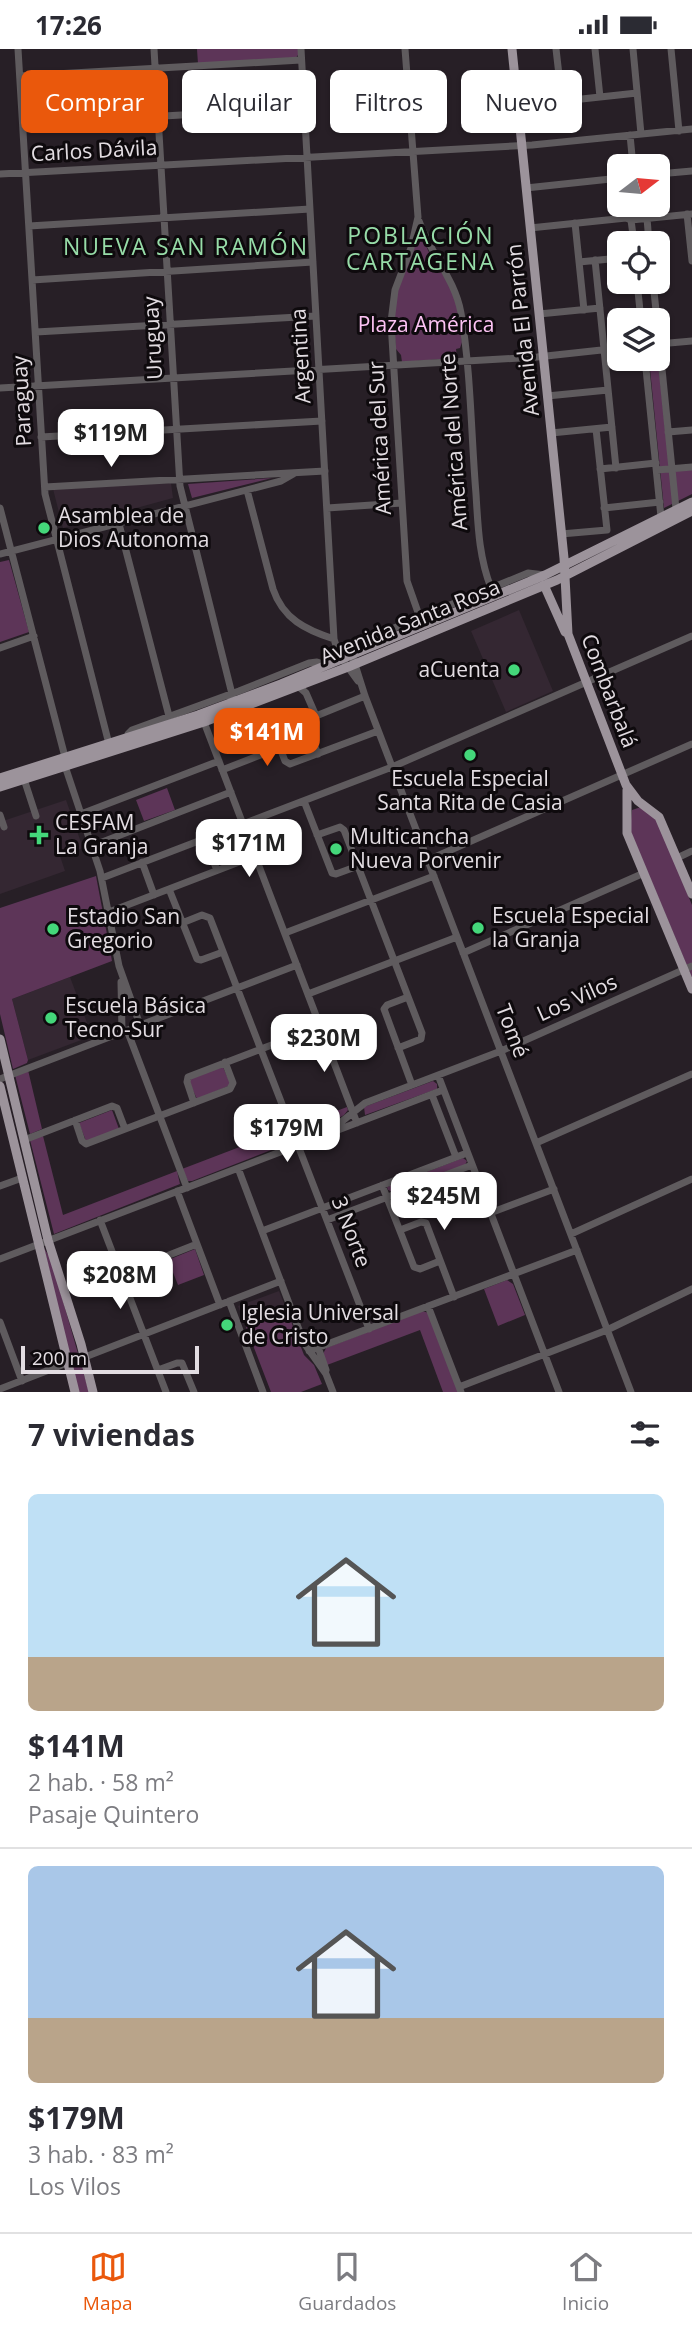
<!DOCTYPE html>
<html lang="es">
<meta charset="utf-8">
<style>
:root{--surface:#fff;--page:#f7f7f7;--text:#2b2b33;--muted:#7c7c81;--line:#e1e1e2;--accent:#ea580c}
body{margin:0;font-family:"Open Sans",sans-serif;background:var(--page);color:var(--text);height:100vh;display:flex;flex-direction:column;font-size:26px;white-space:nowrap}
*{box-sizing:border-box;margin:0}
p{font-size:23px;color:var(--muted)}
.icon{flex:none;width:38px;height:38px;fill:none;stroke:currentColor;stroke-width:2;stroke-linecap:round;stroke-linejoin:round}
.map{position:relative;height:1343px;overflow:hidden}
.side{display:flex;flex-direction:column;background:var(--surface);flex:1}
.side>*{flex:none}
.banner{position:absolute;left:21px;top:21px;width:651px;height:63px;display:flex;gap:14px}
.needle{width:46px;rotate:74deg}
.controls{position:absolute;left:607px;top:105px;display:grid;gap:14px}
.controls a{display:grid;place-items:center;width:63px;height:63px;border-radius:10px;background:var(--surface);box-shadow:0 2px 5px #0004;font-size:35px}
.scale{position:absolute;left:21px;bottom:18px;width:178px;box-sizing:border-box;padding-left:7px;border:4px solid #e3dde2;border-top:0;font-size:19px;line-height:24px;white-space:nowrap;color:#e3dde2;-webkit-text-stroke:5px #0e0a0d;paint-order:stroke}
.price{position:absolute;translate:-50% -60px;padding:0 16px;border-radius:14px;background:#fff;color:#222;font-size:23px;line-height:46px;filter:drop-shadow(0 2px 4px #0008)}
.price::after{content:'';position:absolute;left:50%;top:42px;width:21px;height:16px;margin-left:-10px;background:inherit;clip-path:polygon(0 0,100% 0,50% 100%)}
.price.current{background:var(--accent);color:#fff}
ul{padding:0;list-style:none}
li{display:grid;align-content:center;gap:14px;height:371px;padding:0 28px}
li+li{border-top:2px solid var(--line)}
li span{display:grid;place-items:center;height:217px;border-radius:10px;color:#555}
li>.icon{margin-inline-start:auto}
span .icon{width:126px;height:126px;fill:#fffc;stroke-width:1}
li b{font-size:30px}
h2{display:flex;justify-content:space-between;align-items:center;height:84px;padding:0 28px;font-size:30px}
.pill{padding:0 24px;border-radius:10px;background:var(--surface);box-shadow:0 2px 5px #0004;font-size:24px;line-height:63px}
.pill.current{background:var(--accent);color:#fff}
.status{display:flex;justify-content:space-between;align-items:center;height:49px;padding:0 35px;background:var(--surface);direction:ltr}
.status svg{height:19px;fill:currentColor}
.dock{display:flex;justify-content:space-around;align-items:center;height:98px;border-top:2px solid var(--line);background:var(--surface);font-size:19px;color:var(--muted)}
.dock a{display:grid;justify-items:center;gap:4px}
.dock .current{color:var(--accent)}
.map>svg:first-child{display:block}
</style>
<div class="status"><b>17:26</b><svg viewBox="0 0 49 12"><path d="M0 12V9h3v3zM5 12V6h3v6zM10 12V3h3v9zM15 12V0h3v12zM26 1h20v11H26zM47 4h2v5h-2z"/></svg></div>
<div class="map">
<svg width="692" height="1343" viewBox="0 0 692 1343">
<rect width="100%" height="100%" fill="#271f26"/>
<path fill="#342732" d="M 171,434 L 173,449 L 63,479 L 53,440 Z
M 519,561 L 553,642 L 506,663 L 471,582 Z
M 66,751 L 83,799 L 60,807 L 65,822 L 0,845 L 0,773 Z
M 70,928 L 92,987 L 28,1011 L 12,950 Z
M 279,1242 L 287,1262 L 246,1278 L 238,1257 Z"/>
<path fill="#5d3558" d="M 197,0 L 298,0 L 298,6 L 295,10 L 198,15 Z
M 420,184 L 433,212 L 449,234 L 457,258 L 462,293 L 460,299 L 456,300 L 457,309 L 402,313 L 401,306 L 396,300 L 393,270 L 398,240 Z
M 649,310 L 658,310 L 669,418 L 692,417 L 692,445 L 664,459 Z
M 272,429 L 192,449 L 188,435 Z
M 9,511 L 29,583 L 0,593 L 0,513 Z
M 167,739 L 175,761 L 144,772 L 136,751 Z
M 641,758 L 657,770 L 692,856 L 692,929 L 630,781 L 632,761 Z
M 96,827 L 112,912 L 12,950 L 28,1011 L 27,1014 L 13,1020 L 0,965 L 0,859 Z
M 223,1018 L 231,1036 L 197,1050 L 189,1033 L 192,1028 Z
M 28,1021 L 42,1080 L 30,1085 L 15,1026 Z
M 433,1032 L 437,1035 L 437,1040 L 365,1066 L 364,1058 Z
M 347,1058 L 348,1061 L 344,1066 L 304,1089 L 298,1090 L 291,1079 Z
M 112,1061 L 119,1080 L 86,1092 L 79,1074 Z
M 287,1080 L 289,1094 L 192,1132 L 188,1132 L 182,1120 Z
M 43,1087 L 63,1166 L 177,1122 L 180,1135 L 54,1185 L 30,1091 Z
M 463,1109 L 467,1112 L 465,1116 L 393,1143 L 388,1141 L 387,1138 Z
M 44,1199 L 51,1210 L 89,1343 L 78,1343 Z
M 195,1200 L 204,1226 L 178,1236 L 168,1211 Z
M 507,1231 L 513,1235 L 525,1266 L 498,1277 L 484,1240 Z
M 287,1262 L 304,1306 L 314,1316 L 322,1335 L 301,1343 L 271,1343 L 246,1278 Z
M 422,1262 L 429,1264 L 459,1343 L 443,1343 L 420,1281 L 327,1316 L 323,1305 L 326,1299 Z"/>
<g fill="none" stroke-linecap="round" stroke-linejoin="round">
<path stroke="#5f5b5e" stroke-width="7" d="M 18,0 L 45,445 L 109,695
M 154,0 L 180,437 L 234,653
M 301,0 L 334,590 L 339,606 L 358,632
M 405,0 L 418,168 L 411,199 L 395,241 L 391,273 L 407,532 L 420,569
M 556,0 L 562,52
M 595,0 L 600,48
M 633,0 L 641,85
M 671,0 L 679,82
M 20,27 L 301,11
M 517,57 L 637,44
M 23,75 L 304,59
M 630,86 L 633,117
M 0,125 L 532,96 L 692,80
M 658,125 L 692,122
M 526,139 L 620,129
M 636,156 L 638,170
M 687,165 L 692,212
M 647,169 L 649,194
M 631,171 L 634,194
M 419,172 C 430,204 455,230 461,264 C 471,323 471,385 476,445 C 478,478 479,508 491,539
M 575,174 L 584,261
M 29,177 L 310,160
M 530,179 L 626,169 L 631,171 L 692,165
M 595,211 L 616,419
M 579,213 L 620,209
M 32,231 L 313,213
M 637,233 L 641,271
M 653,233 L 657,271
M 539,265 L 600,259
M 658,280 L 676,460
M 36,283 L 316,267
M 658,295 L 692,292
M 645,310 L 661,468
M 0,339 L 537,308 L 620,299
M 547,347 L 608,341
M 668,383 L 692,381
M 551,384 L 612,378
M 41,388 L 322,372
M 600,420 L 656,414
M 657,421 L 692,418
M 45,438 L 325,422
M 247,441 L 273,540 C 283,570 306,581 334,590
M 0,459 L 65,708
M 327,459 L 402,454
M 604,459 L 660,453
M 119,475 L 169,667
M 561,485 L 607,481 L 596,380
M 0,505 L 281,432 L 295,424
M 0,599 L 34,587
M 359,603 L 361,594 L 365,591 L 528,524 L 545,526
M 352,606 L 365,647 L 631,1343
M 298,637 L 306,644 L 316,667 L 365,647
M 204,673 L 357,1074
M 128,692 L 128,685 L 132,681 L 239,642 L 309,614 L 317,613 L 326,616
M 280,699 L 285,712 L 290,715 L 378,682
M 65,717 L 100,822 L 119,917 L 140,976
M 222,721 L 307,688 L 312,691 L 318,705
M 24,730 L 36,767
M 304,752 L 332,824 L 336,825 L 358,817
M 81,765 L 219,712
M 0,766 L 4,778
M 317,786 L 340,778 L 344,781 L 422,984 L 421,990 L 398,999
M 204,790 L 217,821
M 92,797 L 231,743
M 677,809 L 692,802
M 428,811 L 692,695
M 142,813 L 154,846
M 102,829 L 392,718 L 692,587
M 169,840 L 197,910 L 201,911 L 223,903
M 109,863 L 255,807
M 182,874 L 202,866 L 210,869 L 369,1280
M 285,884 L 434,827
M 463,904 L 644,824
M 121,933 L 122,983
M 308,945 L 457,888
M 408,948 L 387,956 L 384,960 L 412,1036
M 127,981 L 187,1139
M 438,1026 L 559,1343
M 0,1030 L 297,916
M 432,1046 L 456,1108
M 194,1054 L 187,1033 L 188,1028 L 321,977
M 75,1071 L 82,1092 L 86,1095 L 230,1040 L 233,1034 L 225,1013
M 331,1081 L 365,1054 L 501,1002 L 692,917
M 24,1091 L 112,1057 L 117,1059 L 125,1080
M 536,1094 L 692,1025
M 238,1119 L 304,1294 L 326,1325 L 333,1343
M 382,1136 L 414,1218 L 420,1220 L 440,1212
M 0,1137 L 22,1129
M 177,1142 L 220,1256
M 490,1164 L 554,1140
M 100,1171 L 166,1343
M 327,1171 L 472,1116
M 400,1181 L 421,1173 L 426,1174 L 454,1248
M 262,1182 L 467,1104
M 571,1185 L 692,1130
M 0,1210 L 443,1041
M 121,1225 L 197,1195
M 229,1252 L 263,1343
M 428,1257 L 461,1343
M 0,1273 L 22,1332
M 318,1298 L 326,1321
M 309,1302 L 577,1201
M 85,1308 L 281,1232
M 158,1321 L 177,1314 L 182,1314 L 194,1343
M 459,1338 L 607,1281 L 692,1240
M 0,1340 L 67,1314"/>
<path stroke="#9c939b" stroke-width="9" d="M 512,0 L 564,509 L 568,585 L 626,736 L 638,752 L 659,768 L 692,845
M 544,536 L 565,583
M 0,729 L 198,666 L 281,635 L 545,526 L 692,453
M 0,738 L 204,673 L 348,618 L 557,531 L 692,462
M 627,741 L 627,784 L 692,940
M 0,990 L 48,1191 L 81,1295 L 93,1343
M 0,1037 L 75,1343"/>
</g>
<g fill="#44d77a" stroke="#0e0a0d" stroke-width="2.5">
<circle cx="44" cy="479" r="7"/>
<circle cx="514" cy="621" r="7"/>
<circle cx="470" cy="706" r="7"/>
<path d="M35.5 775.5h7v7h7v7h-7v7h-7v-7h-7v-7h7z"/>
<circle cx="336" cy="800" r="7"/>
<circle cx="478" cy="879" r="7"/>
<circle cx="53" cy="880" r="7"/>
<circle cx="51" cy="969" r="7"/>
<circle cx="227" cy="1276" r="7"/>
</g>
<g text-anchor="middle" stroke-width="6" stroke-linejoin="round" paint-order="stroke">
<g font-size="21" fill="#e3dde2" stroke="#0e0a0d">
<text transform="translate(94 102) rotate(-3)" y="7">Carlos Dávila</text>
<text transform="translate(523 281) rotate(-96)" y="7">Avenida El Parrón</text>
<text transform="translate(153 289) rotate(-93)" y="7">Uruguay</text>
<text transform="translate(301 307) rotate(-93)" y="7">Argentina</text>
<text transform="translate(22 352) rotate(-93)" y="7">Paraguay</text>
<text transform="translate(380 389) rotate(-93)" y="7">América del Sur</text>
<text transform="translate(454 393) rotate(-94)" y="7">América del Norte</text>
<text transform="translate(410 573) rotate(-22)" y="7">Avenida Santa Rosa</text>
<text transform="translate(609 642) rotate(69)" y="7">Combarbalá</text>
<text transform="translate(577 949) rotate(-24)" y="7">Los Vilos</text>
<text transform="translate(512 982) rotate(69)" y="7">Tomé</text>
<text transform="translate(351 1183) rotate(69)" y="7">3 Norte</text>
</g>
<g font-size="21" fill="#fdc3f4" stroke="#0e0a0d">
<text x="426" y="283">Plaza América</text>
</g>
<g font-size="21" fill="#e3dde2" stroke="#0e0a0d" text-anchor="start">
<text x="58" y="474">Asamblea de<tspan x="58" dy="24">Dios Autonoma</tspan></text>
<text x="500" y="628" text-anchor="end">aCuenta</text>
<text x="470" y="737" text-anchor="middle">Escuela Especial<tspan x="470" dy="24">Santa Rita de Casia</tspan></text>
<text x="55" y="781">CESFAM<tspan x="55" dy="24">La Granja</tspan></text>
<text x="350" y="795">Multicancha<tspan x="350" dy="24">Nueva Porvenir</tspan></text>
<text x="492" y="874">Escuela Especial<tspan x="492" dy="24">la Granja</tspan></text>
<text x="67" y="875">Estadio San<tspan x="67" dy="24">Gregorio</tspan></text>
<text x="65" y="964">Escuela Básica<tspan x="65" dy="24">Tecno-Sur</tspan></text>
<text x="241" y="1271">Iglesia Universal<tspan x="241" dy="24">de Cristo</tspan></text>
</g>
<g font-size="23" letter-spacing="2" fill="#97dca8" stroke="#0e0a0d">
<text x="421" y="195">POBLACIÓN<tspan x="421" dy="26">CARTAGENA</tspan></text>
<text x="186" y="206">NUEVA SAN RAMÓN</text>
</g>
</g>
</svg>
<div class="controls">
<a><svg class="needle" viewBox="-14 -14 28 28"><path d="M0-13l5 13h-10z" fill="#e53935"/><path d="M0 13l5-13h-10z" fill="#7c7c81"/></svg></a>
<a><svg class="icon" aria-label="locate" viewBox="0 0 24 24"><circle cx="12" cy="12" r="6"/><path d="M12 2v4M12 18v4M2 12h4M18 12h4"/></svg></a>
<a><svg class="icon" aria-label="layers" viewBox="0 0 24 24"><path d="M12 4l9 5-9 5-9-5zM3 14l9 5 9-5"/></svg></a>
</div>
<div class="scale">200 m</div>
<b class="price" style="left:111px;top:420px">$119M</b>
<b class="price current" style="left:267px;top:719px">$141M</b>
<b class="price" style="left:249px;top:830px">$171M</b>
<b class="price" style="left:324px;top:1025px">$230M</b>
<b class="price" style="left:287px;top:1115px">$179M</b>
<b class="price" style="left:444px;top:1183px">$245M</b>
<b class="price" style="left:120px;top:1262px">$208M</b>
<div class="banner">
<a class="pill current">Comprar</a>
<a class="pill">Alquilar</a>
<a class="pill">Filtros</a>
<a class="pill">Nuevo</a>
</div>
</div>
<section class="side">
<h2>7 viviendas<svg class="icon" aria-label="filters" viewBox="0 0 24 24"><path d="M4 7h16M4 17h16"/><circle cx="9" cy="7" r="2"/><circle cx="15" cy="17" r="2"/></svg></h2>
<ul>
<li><span style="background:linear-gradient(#bfe0f5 75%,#b9a48a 0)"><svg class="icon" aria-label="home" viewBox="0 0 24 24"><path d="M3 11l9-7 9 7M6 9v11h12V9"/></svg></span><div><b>$141M</b><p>2 hab. · 58 m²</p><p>Pasaje Quintero</p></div></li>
<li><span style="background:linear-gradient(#a9c7e8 70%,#b9a48a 0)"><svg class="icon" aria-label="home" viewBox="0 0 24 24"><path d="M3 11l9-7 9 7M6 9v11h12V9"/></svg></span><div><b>$179M</b><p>3 hab. · 83 m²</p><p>Los Vilos</p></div></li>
</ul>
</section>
<nav class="dock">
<a class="current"><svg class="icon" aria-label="map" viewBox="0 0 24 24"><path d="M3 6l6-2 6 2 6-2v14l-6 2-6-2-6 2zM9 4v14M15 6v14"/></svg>Mapa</a>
<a><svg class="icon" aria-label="saved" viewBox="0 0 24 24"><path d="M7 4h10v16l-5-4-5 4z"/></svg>Guardados</a>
<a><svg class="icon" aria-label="home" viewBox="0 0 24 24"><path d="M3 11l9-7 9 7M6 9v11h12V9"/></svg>Inicio</a>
</nav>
